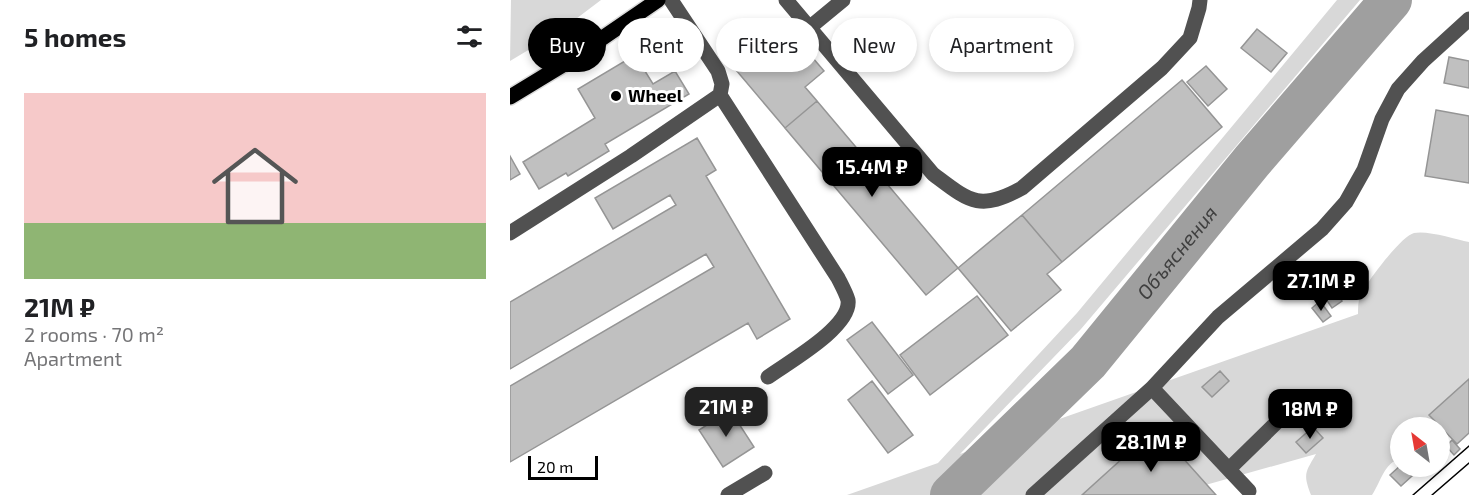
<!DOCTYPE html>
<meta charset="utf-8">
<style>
:root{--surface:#fff;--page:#f2f2f2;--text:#202124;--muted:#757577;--accent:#000}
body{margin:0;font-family:"Exo 2",sans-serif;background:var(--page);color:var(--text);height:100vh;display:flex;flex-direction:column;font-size:22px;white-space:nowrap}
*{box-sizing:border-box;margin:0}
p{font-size:20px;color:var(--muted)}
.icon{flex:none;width:33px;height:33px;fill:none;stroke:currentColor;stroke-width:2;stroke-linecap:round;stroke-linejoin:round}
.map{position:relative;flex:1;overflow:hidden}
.sheet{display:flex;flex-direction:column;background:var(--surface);width:510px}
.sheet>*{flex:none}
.guide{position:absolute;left:18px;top:18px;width:570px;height:54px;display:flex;gap:12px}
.needle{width:39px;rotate:329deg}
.buttons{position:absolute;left:880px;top:417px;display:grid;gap:12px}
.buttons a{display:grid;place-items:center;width:60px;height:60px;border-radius:50%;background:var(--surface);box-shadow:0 3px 9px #0003;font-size:30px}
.scale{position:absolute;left:18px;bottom:15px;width:70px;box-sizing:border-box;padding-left:6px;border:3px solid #000;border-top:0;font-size:16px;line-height:21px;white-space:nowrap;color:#000;-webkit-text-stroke:4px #fff;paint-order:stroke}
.price{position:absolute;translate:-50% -51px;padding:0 14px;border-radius:12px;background:var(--accent);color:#fff;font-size:20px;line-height:39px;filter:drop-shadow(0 2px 3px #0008)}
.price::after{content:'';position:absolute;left:50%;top:36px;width:18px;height:14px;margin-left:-9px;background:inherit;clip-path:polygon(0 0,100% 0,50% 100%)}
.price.current{background:#222;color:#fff}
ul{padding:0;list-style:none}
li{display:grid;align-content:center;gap:12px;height:318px;padding:0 24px}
li span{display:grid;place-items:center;height:186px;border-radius:0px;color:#555}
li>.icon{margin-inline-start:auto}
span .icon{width:108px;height:108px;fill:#fffc;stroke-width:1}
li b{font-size:26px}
h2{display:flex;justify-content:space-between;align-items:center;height:72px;padding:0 24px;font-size:26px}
.pill{padding:0 21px;border-radius:27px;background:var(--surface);box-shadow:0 3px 9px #0003;font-size:21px;line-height:54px}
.pill.current{background:var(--accent);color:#fff}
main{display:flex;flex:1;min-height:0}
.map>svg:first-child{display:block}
</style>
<main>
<section class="sheet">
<h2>5 homes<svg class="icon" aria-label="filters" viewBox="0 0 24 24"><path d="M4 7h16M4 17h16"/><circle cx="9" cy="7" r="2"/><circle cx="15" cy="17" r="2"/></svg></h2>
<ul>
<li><span style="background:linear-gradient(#f6c9c9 70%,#8fb573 0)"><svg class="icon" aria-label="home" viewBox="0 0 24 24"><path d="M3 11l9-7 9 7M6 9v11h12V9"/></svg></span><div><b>21M ₽</b><p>2 rooms · 70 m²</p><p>Apartment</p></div></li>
</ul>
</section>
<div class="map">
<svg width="959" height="495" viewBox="0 0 959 495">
<rect width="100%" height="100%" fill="#fff"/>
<path fill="#d8d8d8" d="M 1,0 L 91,0 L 50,31 L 0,61 Z
M 827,0 L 850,0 L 571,329 L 450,454 L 848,314 C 848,308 848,302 850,296 C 856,283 891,236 904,233 C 917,230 945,239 959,242 L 959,412 L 916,424 L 916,427 L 891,428 L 891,458 C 873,464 872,480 862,495 L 801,495 C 793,474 795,473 806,454 L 660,495 L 337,495 L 428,463 L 567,313 Z"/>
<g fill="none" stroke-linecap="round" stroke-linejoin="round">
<path stroke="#9f9f9f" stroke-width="42" id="s1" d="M 441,495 L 578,362 L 742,161 L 881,0"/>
</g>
<path fill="#c0c0c0" stroke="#959595" stroke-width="1.5" d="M 247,19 L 282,61 L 296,50 L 314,71 L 295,87 L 307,101 L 275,128 L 210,51 Z
M 747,29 L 777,53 L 761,72 L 731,48 Z
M 125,55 L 143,84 L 165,71 L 179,94 L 95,144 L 99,151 L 58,176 L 56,173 L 29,189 L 13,162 L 85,118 L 68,89 Z
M 939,57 L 959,61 L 959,88 L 934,83 Z
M 696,66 L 717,89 L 698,106 L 677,82 Z
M 672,80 L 712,127 L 552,262 L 512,215 Z
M 307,101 L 448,268 L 416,295 L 275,128 Z
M 926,110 L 959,116 L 959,183 L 915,176 Z
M 187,138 L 206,170 L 196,176 L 280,319 L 247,339 L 238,323 L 0,462 L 0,386 L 204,267 L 196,254 L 0,369 L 0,302 L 166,205 L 160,195 L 103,229 L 85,198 Z
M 0,156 L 10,174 L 0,180 Z
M 512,215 L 552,262 L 537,274 L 551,290 L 501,331 L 448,268 Z
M 811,266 L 821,282 L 811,288 L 801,272 Z
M 822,286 L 832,301 L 822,308 L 812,293 Z
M 467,296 L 498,335 L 420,395 L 390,355 Z
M 810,301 L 821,316 L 813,322 L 802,308 Z
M 362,322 L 403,375 L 378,394 L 337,340 Z
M 710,371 L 719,381 L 702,397 L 692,387 Z
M 959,379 L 959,433 L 947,444 L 919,415 Z
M 362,381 L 403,435 L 378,453 L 338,400 Z
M 220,410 L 244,447 L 213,467 L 189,430 Z
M 803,427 L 813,438 L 796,453 L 786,442 Z
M 646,428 L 706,495 L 572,495 Z
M 942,440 L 950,449 L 944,455 L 936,446 Z
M 891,465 L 902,476 L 891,486 L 880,475 Z"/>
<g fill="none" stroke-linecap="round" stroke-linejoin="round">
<g stroke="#dbdbdb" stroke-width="18">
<path id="major" d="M 0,97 L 56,63 L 148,0"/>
</g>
<path stroke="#515151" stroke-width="15" d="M 276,0 L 423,174 C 459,201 469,212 512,188 L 652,68 L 680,38 L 689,8 L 690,0
M 299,28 L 333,0
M 210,95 L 328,278 C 331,284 336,293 338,300 C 342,327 277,363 258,377
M 0,233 L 121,156 L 210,95 L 212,84 L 208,71 L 161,0
M 642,388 L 739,491
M 719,469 L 766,423
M 218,495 L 255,473
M 523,495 L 642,388 L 708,317 L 812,229 L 836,202 L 854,170 L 872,119 L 888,89 L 913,61 L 959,19"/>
<use href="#major" stroke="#000" stroke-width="15"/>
<path stroke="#000" stroke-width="1.5" d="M 903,495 L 959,446
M 922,495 L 959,463"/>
</g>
<circle fill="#000" stroke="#fff" stroke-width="2" cx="106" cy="96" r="6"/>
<g text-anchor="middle" stroke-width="6" stroke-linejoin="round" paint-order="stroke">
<g font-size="18" font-weight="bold" fill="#000" stroke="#fff" text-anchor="start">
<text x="118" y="102">Wheel</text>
</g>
<g font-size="20" font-style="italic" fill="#404040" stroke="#fff">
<text dy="7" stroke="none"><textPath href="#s1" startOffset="332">Объяснения</textPath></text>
</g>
</g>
</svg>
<div class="buttons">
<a><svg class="needle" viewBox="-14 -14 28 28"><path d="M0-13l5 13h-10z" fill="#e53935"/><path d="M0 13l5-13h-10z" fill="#757577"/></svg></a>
</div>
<div class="scale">20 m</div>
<b class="price" style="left:362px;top:198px">15.4M ₽</b>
<b class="price" style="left:811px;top:312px">27.1M ₽</b>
<b class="price current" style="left:216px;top:438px">21M ₽</b>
<b class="price" style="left:800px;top:440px">18M ₽</b>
<b class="price" style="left:641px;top:473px">28.1M ₽</b>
<div class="guide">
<a class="pill current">Buy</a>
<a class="pill">Rent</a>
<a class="pill">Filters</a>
<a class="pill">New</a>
<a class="pill">Apartment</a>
</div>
</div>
</main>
